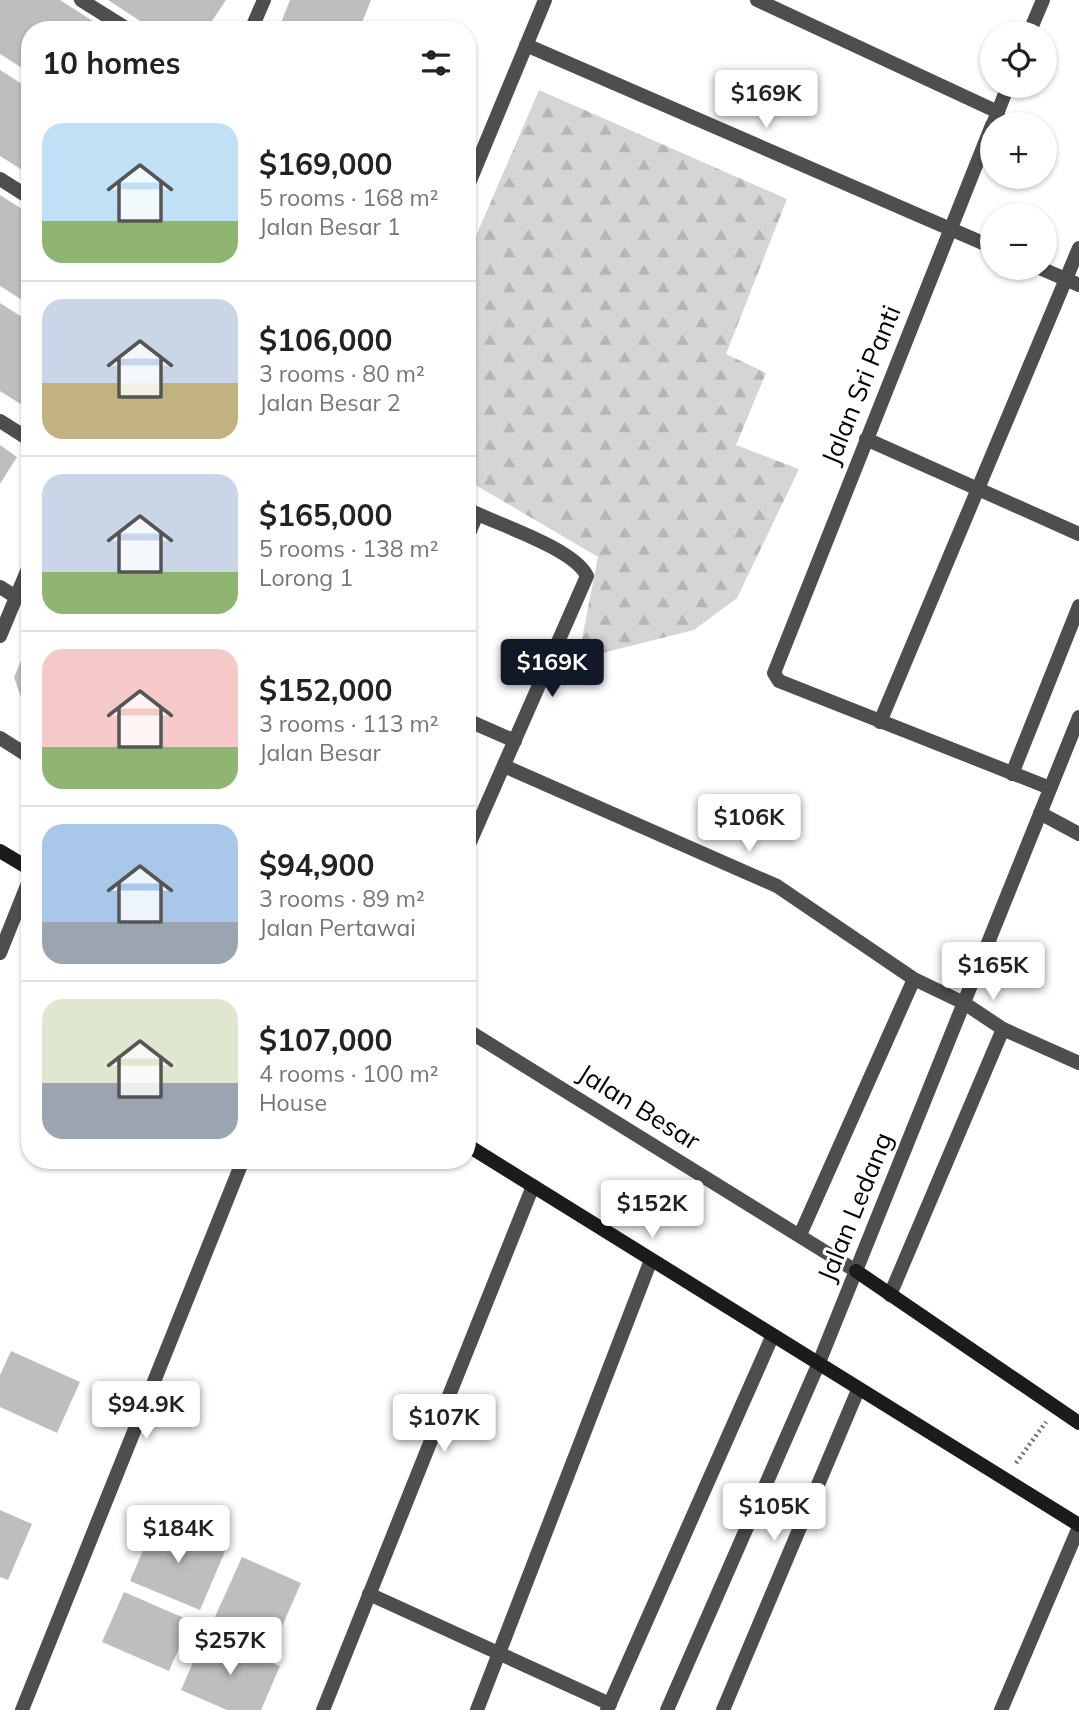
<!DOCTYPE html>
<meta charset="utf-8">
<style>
:root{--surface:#fff;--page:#f6f6f6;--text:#222;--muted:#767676;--line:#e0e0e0;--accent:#111827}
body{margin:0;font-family:Mulish,sans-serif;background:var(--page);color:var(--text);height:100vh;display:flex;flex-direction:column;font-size:26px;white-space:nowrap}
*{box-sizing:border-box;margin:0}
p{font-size:23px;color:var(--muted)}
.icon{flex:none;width:38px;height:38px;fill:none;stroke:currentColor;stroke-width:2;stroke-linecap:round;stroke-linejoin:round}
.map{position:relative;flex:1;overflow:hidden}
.sheet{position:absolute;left:21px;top:21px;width:455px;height:1148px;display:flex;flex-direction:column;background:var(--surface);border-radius:28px;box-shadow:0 2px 5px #0004}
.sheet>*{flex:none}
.tools{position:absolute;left:980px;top:21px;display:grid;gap:14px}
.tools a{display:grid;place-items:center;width:77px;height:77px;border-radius:50%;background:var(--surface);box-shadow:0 2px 5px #0004;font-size:35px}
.price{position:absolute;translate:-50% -60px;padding:0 16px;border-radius:7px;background:#fff;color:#222;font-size:23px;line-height:46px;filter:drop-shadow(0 2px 4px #0008)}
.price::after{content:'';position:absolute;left:50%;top:42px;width:21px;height:16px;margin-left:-10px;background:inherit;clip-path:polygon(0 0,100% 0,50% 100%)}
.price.current{background:var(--accent);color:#fff}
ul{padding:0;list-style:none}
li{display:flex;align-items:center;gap:21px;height:175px;padding:0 21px}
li+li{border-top:2px solid var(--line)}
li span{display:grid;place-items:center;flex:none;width:196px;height:140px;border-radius:21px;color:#555}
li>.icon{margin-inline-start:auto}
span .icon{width:84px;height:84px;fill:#fffc;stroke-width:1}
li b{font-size:30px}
h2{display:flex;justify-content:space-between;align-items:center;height:84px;padding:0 21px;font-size:30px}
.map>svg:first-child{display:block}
</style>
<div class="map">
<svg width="1079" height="1710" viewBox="0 0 1079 1710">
<defs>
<pattern id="forest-firs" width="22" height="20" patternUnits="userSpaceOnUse" patternTransform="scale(1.75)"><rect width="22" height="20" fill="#d5d5d5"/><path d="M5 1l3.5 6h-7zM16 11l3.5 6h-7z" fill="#b5b5b5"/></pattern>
</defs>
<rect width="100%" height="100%" fill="#fff"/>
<path fill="url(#forest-firs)" d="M 539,90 L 787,199 L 726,354 L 766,373 L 736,445 L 799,469 L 737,598 L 694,630 L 578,659 L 598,557 L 467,480 L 467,257 Z"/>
<path fill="#bebebe" d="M 0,0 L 60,0 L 107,30 L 30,30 L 30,73 L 0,54 Z
M 108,0 L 226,0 L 206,30 L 154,30 Z
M 290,0 L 371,0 L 359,30 L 278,30 Z
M 0,70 L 30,89 L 30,175 L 0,156 Z
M 0,195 L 30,214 L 30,305 L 0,286 Z
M 0,303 L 30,322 L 30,410 L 0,391 Z
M 0,445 L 17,457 L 0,484 Z
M 30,640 L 30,714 L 26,712 L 14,677 Z
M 11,1351 L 80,1382 L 57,1433 L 0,1407 L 0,1375 Z
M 0,1510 L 32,1524 L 8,1580 L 0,1577 Z
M 156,1520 L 226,1549 L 200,1610 L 130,1581 Z
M 242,1557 L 301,1583 L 274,1645 L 214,1619 Z
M 124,1592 L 191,1621 L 169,1671 L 102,1642 Z
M 205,1634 L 280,1666 L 261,1710 L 227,1710 L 181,1690 Z"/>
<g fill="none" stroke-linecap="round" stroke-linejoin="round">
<path stroke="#707070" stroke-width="4.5" stroke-dasharray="2 3.5" stroke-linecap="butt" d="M 1016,1463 L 1046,1422"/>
<path stroke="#4e4e4e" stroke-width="14" d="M 757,0 L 998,112
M 866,439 L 1079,534
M 467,538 L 477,514
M 0,587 L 16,597
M 467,720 L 515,741
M 880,722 L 1079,248
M 369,1594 L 610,1704
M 477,1710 L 651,1260"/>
<path stroke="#4e4e4e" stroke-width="14" d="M 81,0 L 129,30
M 251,30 L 264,0
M 1029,33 L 1043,0
M 526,45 L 992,247
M 993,124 L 1008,86
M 992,125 L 774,673 L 779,681 L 1050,788
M 0,179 L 30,198
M 467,188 L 545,0
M 1040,268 L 1079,285
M 0,421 L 30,440
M 467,509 C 496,524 574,548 587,576 L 467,849
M 0,636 L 30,564
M 0,738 L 30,757
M 504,766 L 777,886 L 914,979 L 964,1003 L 1003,1029 L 1079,1063
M 1012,774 L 1079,606
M 1040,813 L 1079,834
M 0,953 L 30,878
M 467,1030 L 856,1271
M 800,1235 L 914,979
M 890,1295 L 1003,1029
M 22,1710 L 243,1160
M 323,1710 L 533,1186
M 607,1710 L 772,1337
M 667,1710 L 818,1365 L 1079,717
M 723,1710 L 858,1390
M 1001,1710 L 1079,1527"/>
<path stroke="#1b1b1b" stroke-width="14" d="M 0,851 L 30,869
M 467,1145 L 1079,1525
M 856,1271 L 1079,1423"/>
</g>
<g text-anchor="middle" stroke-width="6" stroke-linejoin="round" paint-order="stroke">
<g font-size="26" fill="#000" stroke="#fff">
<text transform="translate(861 385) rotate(-68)" y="9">Jalan Sri Panti</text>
<text transform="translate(639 1107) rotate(32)" y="9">Jalan Besar</text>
<text transform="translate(855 1207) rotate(-68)" y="9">Jalan Ledang</text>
</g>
</g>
</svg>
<div class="tools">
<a><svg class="icon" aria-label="locate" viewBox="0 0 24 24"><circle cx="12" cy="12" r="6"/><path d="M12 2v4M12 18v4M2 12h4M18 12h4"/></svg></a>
<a>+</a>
<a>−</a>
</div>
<b class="price" style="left:766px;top:130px">$169K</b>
<b class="price current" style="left:552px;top:699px">$169K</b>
<b class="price" style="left:749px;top:854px">$106K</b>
<b class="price" style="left:993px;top:1002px">$165K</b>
<b class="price" style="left:652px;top:1240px">$152K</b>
<b class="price" style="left:146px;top:1441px">$94.9K</b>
<b class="price" style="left:444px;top:1454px">$107K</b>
<b class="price" style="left:774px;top:1543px">$105K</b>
<b class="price" style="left:178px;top:1565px">$184K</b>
<b class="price" style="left:230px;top:1677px">$257K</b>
<section class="sheet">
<h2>10 homes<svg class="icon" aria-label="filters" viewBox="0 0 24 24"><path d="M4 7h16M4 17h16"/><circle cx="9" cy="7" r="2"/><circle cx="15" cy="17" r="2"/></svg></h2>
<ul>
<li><span style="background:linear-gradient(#bfe0f5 70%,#8fb573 0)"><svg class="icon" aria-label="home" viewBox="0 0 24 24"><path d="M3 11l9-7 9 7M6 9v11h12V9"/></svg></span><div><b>$169,000</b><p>5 rooms · 168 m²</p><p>Jalan Besar 1</p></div></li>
<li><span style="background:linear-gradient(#c9d6e8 60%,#c2b280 0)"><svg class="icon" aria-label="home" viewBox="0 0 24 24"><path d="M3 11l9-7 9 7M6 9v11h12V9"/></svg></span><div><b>$106,000</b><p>3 rooms · 80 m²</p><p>Jalan Besar 2</p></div></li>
<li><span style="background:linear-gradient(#c9d6e8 70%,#8fb573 0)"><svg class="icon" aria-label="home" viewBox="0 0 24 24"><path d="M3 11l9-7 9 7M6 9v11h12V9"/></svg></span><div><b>$165,000</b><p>5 rooms · 138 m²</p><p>Lorong 1</p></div></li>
<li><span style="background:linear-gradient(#f6c9c9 70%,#8fb573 0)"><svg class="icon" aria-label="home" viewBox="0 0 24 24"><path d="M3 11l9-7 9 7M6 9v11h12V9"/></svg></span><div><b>$152,000</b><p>3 rooms · 113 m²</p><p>Jalan Besar</p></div></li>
<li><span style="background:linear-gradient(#a9c7e8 70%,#9aa5b1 0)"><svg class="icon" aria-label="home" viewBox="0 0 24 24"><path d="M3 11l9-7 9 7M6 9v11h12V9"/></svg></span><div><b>$94,900</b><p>3 rooms · 89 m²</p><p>Jalan Pertawai</p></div></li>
<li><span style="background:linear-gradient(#dfe7d0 60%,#9aa5b1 0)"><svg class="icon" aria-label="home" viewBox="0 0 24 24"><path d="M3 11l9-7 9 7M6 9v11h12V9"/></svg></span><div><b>$107,000</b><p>4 rooms · 100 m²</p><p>House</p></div></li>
</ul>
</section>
</div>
